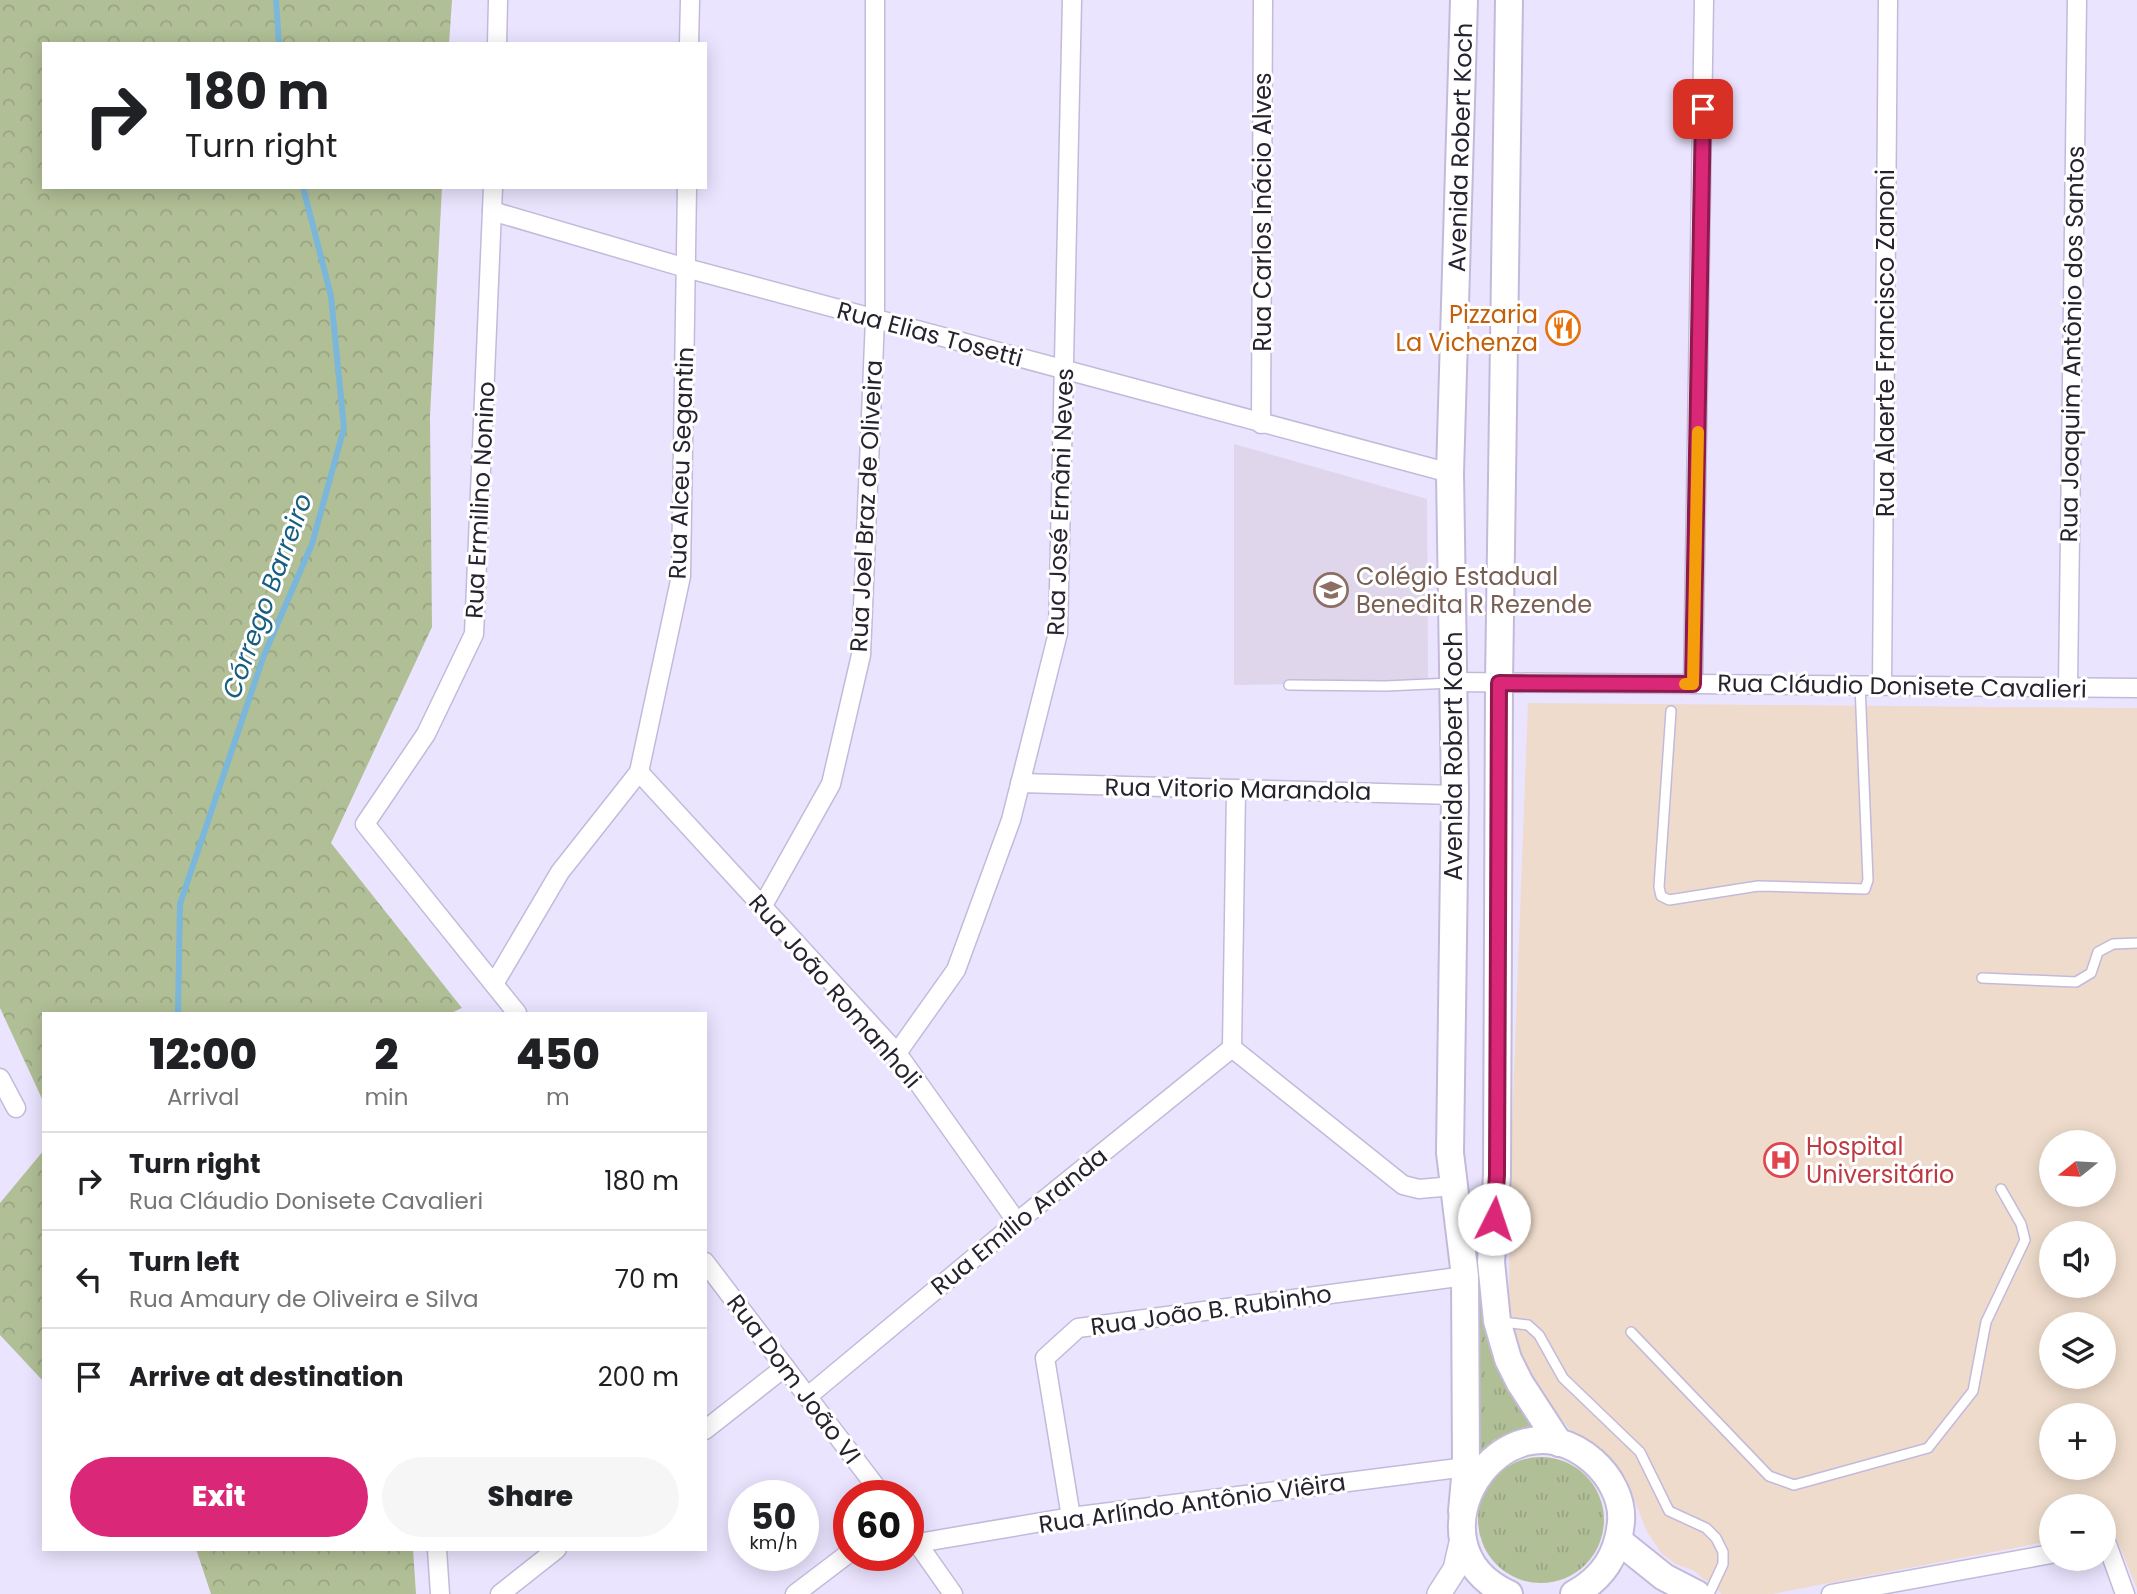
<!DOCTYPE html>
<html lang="en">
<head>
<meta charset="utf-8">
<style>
	:root { --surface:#fff; --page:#f6f6f6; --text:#202124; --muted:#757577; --line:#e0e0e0; --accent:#db2777 }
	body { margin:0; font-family:Poppins,sans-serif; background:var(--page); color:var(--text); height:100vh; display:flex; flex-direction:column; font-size:26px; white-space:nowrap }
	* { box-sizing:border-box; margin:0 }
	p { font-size:23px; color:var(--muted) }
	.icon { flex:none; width:38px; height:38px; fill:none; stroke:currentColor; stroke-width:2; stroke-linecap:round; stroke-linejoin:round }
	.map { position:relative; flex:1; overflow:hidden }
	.drawer { position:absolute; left:42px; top:1012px; width:665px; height:539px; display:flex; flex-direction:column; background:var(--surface); border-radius:0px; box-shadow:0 4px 18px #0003 }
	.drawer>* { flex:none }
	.top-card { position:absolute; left:42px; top:42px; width:665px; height:147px; border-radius:0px; box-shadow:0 4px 18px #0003; background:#fff; color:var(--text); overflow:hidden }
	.needle { width:46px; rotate:252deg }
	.tools { position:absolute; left:2039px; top:1130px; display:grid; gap:14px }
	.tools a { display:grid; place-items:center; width:77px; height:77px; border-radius:50%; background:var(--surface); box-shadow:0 4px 18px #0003; font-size:35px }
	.speed { position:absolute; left:728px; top:1480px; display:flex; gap:14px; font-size:35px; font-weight:700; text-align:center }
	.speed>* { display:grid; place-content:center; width:91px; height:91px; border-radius:50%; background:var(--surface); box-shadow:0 4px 18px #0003; line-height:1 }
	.speed small { font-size:18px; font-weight:400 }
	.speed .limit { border:10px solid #d22; background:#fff; color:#111 }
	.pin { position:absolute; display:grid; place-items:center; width:60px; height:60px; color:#fff; margin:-30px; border-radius:14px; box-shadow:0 4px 10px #0006 }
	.me { position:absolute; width:77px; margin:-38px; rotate:4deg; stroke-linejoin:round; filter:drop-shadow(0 0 5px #0008) }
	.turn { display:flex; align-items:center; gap:24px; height:147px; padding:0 28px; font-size:32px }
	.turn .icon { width:91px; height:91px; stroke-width:2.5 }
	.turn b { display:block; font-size:49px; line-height:60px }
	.eta { display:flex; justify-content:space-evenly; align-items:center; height:119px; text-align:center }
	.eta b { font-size:42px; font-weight:800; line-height:49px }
	.cta { display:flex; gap:14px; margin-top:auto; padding:14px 28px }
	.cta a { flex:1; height:80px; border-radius:42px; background:var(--accent); color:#fff; font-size:28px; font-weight:800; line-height:80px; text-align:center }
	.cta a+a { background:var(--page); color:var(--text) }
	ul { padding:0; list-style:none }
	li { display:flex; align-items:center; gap:21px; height:98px; padding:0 28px; border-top:2px solid var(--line) }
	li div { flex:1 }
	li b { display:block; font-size:26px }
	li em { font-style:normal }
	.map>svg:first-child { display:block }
	.education { fill:#e0d6eb }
	.medical { fill:#eedbcb; fill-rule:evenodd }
	.grass { fill:url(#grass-tufts) }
	.forest { fill:url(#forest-crowns) }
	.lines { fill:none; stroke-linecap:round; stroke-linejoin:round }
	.stream { stroke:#7bb7da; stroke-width:6 }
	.lane-casing { stroke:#c3bada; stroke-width:12 }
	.street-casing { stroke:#c3bada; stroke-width:21 }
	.secondary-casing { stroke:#c3bada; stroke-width:26 }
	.primary-casing { stroke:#c3bada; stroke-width:30 }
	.lane { stroke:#fff; stroke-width:9 }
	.street { stroke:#fff; stroke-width:18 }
	.secondary { stroke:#fff; stroke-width:23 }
	.primary { stroke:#fff; stroke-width:26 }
	.route-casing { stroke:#8e194d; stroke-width:18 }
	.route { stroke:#db2777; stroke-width:12 }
	.slow { stroke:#f59e0b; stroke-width:12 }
	.labels { text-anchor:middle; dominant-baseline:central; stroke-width:6; stroke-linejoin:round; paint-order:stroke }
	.street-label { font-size:24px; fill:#26222e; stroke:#fff }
	.food-label { font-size:24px; fill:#c56008; stroke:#fff; text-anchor:end }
	.education-label { font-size:24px; fill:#785e54; stroke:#fff; text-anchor:start }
	.health-label { font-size:24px; fill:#be3a42; stroke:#fff; text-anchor:start }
	.water-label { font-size:26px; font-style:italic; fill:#165e81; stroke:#fff }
</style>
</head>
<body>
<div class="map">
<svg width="2137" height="1594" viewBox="0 0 2137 1594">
	<defs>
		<pattern id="grass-tufts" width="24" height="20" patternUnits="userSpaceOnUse" patternTransform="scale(1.75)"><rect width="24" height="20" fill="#b1bf96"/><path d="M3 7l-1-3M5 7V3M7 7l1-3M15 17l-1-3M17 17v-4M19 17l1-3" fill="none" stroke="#98a482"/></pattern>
		<pattern id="forest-crowns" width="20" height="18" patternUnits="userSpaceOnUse" patternTransform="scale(1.75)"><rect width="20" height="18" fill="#b1bf96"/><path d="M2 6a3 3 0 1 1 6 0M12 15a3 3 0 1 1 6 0" fill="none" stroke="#98a482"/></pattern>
	</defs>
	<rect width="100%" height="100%" fill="#ebe4ff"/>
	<polygon class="education" points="1234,444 1427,499 1428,682 1234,685"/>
	<path class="medical" d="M1528 703 2137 708V1589L2113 1530 2104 1531V1507H2051V1541L1772 1594H1722L1693 1570 1677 1565 1661 1553 1646 1530 1626 1478 1607 1458 1573 1433 1549 1405 1517 1350 1509 1312 1510 1177ZM2051 1143H2104V1195H2051ZM2051 1234H2104V1286H2051ZM2051 1325H2104V1377H2051ZM2051 1416H2104V1468H2051Z"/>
	<g class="grass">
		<polygon points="1485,1196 1496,1358 1516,1401 1536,1426 1494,1440 1477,1456 1479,1254 1471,1197"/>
		<circle cx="1541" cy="1520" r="63"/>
	</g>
	<g class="forest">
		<polygon points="0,0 452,0 449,44 44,44 44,187 442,187 430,416 432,627 331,843 462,1008 451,1013 44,1013 44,1103 0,1008"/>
		<polygon points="44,1150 44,1382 0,1335 0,1203"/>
		<polygon points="196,1549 413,1549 416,1594 211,1594"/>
	</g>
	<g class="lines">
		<g class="stream">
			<polyline points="276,0 279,44"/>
			<polyline points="178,1013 180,904 264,655 312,544 344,428 331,296 303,187"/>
		</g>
		<g class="lane-casing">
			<g id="lane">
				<polyline points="1289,685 1386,686 1451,683"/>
				<polyline points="1671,711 1659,887 1661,896 1669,900 1758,886 1865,889 1868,880 1860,685"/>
				<polyline points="1982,978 2076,982 2091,973 2098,952 2113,944 2137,943"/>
				<polyline points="1502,1322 1528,1325 1539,1335 1563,1378 1640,1452 1669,1511 1706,1528 1716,1538 1723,1552 1723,1564 1709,1594"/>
				<polyline points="1631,1332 1769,1476 1794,1485 1928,1448 1973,1391 1986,1322 2025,1240 2021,1224 2001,1189"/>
			</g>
		</g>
		<g class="street-casing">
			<g id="street">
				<polyline points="497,44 498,0"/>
				<polyline points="689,44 690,0"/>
				<polyline points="493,187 474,634 426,734 365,824 517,1013"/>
				<polyline points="492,211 686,268 1450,473"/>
				<polyline points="1261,424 1263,0"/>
				<polyline points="1453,682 2137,688"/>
				<polyline points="1693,684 1704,0"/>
				<polyline points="1882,685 1888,0"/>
				<polyline points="2068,687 2077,0"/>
				<polyline points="639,772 897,1053 1017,1222"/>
				<polyline points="1020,783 1455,795"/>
				<polyline points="762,907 831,784 861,655 875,319 875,0"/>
				<polyline points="494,984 560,872 639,772 681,576 687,187"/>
				<polyline points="1232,1048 1403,1185 1419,1189 1453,1186"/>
				<polyline points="1232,1048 1236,790"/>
				<polyline points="897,1053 956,970 1011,820 1058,633 1072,0"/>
				<polyline points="0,1078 16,1108"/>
				<polyline points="705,1262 883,1496"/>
				<polyline points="807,1397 1017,1222 1232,1048"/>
				<polyline points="705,1430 785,1367"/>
				<polyline points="1071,1517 1045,1358 1078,1328 1465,1276"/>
				<polyline points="908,1530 953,1594"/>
				<polyline points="918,1543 1071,1517 1466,1467"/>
				<polyline points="2104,1545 2107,1544 2125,1594"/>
				<polyline points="437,1549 440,1594"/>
				<polyline points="500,1594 557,1549"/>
				<polyline points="795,1594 849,1553"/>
				<polyline points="1831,1594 2051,1554"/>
			</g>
		</g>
		<g class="secondary-casing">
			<polyline id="secondary" points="1439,1594 1455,1569 1463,1534"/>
		</g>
		<g class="primary-casing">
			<g id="primary">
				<polyline points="1509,0 1499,683 1497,1175 1491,1262 1497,1321 1508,1359 1520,1383 1559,1443"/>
				<path id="s1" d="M1462 1511 1466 1467 1465 1276 1450 1153 1455 795 1450 473 1464 0"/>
				<polyline points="1619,1541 1664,1577 1697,1594"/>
				<path d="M1509 1594C1400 1545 1502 1383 1593 1461 1610 1476 1623 1499 1621 1522 1618 1555 1603 1578 1574 1594"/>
			</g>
		</g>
		<use href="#lane" class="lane"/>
		<use href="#street" class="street"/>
		<use href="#secondary" class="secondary"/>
		<use href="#primary" class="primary"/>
	</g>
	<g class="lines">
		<g class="route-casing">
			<polyline id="route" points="1494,1219 1497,1175 1499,683 1693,684 1703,109"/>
		</g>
		<use href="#route" class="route"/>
		<polyline class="slow" points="1685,684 1693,684 1698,432"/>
	</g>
	<defs>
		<g id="restaurant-ring" transform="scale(1.75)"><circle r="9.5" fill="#fff" stroke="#e8710a" stroke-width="1.5"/><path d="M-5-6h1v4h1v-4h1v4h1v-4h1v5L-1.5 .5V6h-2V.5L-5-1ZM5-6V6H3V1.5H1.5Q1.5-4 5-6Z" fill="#e8710a"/></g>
		<g id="school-ring" transform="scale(1.75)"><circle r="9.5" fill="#fff" stroke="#8d6e63" stroke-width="1.5"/><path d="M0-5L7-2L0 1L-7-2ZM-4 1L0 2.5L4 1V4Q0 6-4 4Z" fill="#8d6e63"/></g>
		<g id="hospital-ring" transform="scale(1.75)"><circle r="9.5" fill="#fff" stroke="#e0444e" stroke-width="1.5"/><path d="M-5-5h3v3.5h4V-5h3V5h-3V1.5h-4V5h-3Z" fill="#e0444e"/></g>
	</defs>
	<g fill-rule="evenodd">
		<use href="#restaurant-ring" x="1563" y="328"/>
		<use href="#school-ring" x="1331" y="590"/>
		<use href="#hospital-ring" x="1781" y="1160"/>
	</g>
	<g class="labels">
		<g class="street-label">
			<text stroke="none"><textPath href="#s1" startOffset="1365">Avenida Robert Koch</textPath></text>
			<text transform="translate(1262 212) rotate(-90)">Rua Carlos Inácio Alves</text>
			<text transform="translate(930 334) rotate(15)">Rua Elias Tosetti</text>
			<text transform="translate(1885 343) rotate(-90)">Rua Alaerte Francisco Zanoni</text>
			<text transform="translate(2072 344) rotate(-89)">Rua Joaquim Antônio dos Santos</text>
			<text transform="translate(681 463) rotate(-88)">Rua Alceu Segantin</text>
			<text transform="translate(480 500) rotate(-87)">Rua Ermilino Nonino</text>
			<text transform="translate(1060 502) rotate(-88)">Rua José Ernâni Neves</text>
			<text transform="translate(866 506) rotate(-87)">Rua Joel Braz de Oliveira</text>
			<text transform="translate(1902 686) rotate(1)">Rua Cláudio Donisete Cavalieri</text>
			<text transform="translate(1453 756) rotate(-90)">Avenida Robert Koch</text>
			<text transform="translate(1238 789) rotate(1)">Rua Vitorio Marandola</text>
			<text transform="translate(835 991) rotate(49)">Rua João Romanholi</text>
			<text transform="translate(1019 1221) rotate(-39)">Rua Emílio Aranda</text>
			<text transform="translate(1211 1310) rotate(-8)">Rua João B. Rubinho</text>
			<text transform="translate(794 1379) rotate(53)">Rua Dom João VI</text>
			<text transform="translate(1192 1503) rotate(-8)">Rua Arlíndo Antônio Viêira</text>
		</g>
		<g class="food-label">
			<text x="1538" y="314">Pizzaria<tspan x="1538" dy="28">La Vichenza</tspan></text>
		</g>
		<g class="education-label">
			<text x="1356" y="576">Colégio Estadual<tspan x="1356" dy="28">Benedita R Rezende</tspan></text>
		</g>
		<g class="health-label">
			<text x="1806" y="1146">Hospital<tspan x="1806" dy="28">Universitário</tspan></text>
		</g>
		<g class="water-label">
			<text transform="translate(267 596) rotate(-70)">Córrego Barreiro</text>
		</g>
	</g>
</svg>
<div class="tools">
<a><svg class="needle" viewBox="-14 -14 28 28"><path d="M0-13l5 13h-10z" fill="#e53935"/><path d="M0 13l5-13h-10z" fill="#757577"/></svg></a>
<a><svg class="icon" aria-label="sound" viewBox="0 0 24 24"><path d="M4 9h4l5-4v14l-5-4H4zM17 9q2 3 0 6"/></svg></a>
<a><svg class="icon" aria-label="layers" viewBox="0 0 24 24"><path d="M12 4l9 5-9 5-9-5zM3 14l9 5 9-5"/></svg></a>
<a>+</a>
<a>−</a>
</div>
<div class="speed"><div>50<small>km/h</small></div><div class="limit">60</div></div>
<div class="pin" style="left:1703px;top:109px;background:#d93025"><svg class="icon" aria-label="arrive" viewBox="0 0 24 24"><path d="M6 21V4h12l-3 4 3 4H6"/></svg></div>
<svg class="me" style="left:1494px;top:1219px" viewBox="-20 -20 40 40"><circle r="19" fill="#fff"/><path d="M0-13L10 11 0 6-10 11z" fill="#db2777"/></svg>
<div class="top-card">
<div class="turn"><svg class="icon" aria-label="right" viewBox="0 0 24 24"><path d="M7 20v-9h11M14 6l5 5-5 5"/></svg><div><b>180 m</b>Turn right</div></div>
</div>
<section class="drawer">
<div class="eta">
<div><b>12:00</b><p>Arrival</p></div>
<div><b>2</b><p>min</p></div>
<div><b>450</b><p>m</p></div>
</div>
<ul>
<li><svg class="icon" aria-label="right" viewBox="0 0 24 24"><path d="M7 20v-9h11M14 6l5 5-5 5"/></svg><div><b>Turn right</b><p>Rua Cláudio Donisete Cavalieri</p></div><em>180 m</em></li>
<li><svg class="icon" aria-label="left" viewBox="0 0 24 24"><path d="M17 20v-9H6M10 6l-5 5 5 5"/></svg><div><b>Turn left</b><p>Rua Amaury de Oliveira e Silva</p></div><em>70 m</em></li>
<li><svg class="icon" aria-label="arrive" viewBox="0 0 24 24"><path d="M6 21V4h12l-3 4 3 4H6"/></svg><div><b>Arrive at destination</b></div><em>200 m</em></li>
</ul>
<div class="cta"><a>Exit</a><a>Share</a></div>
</section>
</div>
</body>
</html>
